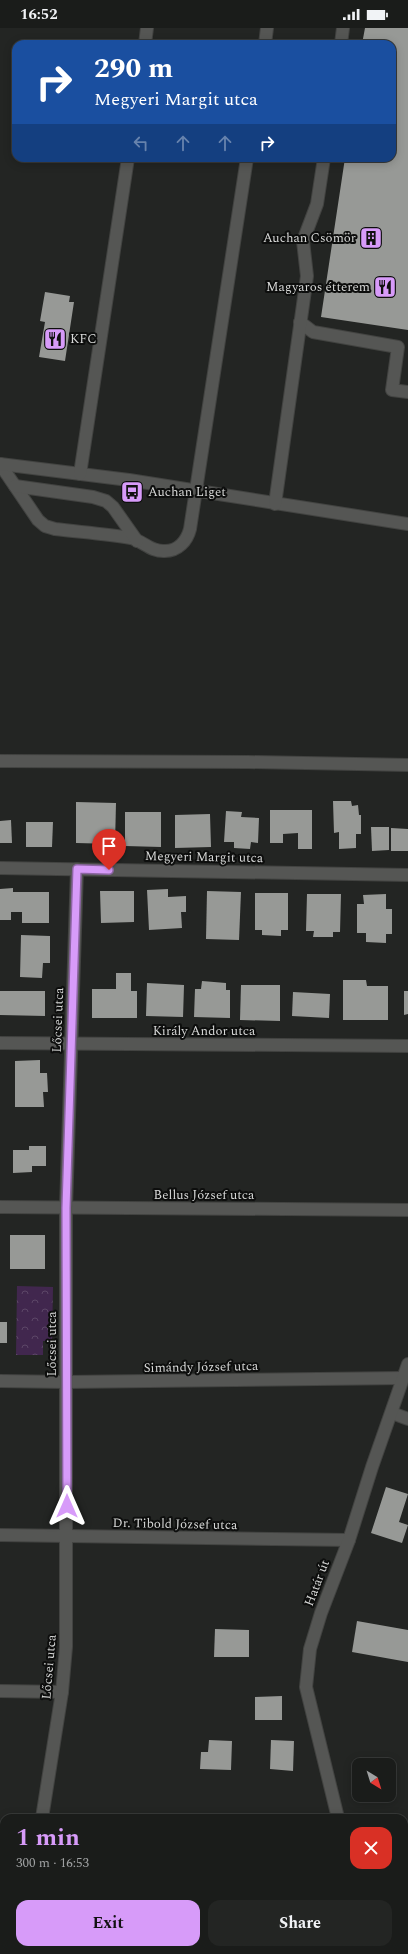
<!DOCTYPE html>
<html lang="en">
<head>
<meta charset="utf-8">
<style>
	:root { --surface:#1a1c1a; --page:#232523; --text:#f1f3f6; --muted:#9fa1a2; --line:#383a39; --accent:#d79bf9 }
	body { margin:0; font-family:Spectral,serif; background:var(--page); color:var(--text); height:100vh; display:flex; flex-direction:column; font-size:15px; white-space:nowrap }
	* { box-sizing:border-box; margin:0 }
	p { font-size:13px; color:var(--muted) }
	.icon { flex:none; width:22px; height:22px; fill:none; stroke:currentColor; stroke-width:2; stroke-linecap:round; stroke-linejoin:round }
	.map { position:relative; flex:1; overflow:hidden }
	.sheet { position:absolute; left:0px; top:1786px; width:408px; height:140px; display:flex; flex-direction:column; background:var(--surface); border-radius:12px 12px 0 0; box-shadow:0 2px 10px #0003,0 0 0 1px var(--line) }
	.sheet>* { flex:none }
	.banner { position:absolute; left:12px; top:12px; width:384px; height:122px; border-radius:12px; box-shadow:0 2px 10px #0003,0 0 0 1px var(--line); background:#1a4fa0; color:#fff; overflow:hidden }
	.needle { width:26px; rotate:142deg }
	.controls { position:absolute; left:352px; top:1730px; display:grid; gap:8px }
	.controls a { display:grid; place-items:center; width:44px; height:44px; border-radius:8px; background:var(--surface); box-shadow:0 2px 10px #0003,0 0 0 1px var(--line); font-size:20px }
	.pin { position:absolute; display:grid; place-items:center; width:34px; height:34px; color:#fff; margin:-41px -17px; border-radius:50% 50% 50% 0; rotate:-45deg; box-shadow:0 0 4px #0007 }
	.pin .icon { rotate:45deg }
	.me { position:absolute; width:44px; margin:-22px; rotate:0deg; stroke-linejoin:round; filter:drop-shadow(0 0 3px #0008) }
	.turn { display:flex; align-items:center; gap:14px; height:84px; padding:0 16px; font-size:18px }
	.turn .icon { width:52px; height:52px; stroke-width:2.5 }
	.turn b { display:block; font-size:28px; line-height:34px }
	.lanes { display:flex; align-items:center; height:38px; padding:0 16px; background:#0003; justify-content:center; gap:20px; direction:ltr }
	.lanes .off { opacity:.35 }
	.round { display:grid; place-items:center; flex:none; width:42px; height:42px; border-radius:12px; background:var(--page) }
	.summary { display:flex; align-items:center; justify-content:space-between; height:68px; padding:0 16px }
	h1 { font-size:24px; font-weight:700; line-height:30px; color:var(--accent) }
	.cta { display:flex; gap:8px; margin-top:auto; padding:8px 16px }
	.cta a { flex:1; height:46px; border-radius:12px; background:var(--accent); color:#111; font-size:16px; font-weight:700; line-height:46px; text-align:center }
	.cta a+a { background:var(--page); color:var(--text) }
	.status { display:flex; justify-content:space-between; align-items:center; height:28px; padding:0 20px; background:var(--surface); direction:ltr }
	.status svg { height:11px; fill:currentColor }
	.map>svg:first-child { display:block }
	.park { fill:url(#park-crowns) }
	.building { fill:#979996 }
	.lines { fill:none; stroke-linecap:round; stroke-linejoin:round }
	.minor-casing { stroke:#424341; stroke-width:14 }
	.minor { stroke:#555654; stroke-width:12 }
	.route-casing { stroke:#8c65a2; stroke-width:10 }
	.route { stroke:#d79bf9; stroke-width:7 }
	.labels { text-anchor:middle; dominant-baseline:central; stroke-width:4; stroke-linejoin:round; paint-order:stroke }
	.poi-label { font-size:13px; fill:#d7d8d7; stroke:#0d0e0d; text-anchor:end }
	.street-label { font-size:13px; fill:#d7d8d7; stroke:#0d0e0d }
</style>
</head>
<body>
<div class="status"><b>16:52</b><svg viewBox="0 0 49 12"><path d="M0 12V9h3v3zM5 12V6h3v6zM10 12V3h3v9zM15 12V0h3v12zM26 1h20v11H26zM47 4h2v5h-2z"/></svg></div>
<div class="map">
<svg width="408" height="1926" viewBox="0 0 408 1926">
	<defs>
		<pattern id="park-crowns" width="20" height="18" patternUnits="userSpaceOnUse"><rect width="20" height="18" fill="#41274e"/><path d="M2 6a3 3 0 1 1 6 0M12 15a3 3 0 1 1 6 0" fill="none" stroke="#5c4667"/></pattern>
	</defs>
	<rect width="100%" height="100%" fill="#232523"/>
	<polygon class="park" points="17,1258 53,1259 52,1313 43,1313 43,1327 16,1327"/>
	<g class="building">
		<polygon points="365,0 408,0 408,302 321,289 345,130 392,130 392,16 362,16"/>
		<polygon points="45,264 70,268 69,274 74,274 65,333 39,329 45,294 40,293"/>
		<polygon points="333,773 351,773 352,778 358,777 359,787 361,787 361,806 356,806 356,820 339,821 339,804 334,805"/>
		<polygon points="76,774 116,775 115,816 76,815"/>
		<polygon points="270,782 312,782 312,821 298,821 298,805 283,806 283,815 270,815"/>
		<polygon points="226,783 242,784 241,789 259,790 258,815 251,814 250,821 234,820 234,814 224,814"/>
		<polygon points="125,784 161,784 161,819 125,818"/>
		<polygon points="210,786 211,819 175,820 175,787"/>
		<polygon points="11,792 12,815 0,815 0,793"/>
		<polygon points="26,794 53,794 52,819 26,819"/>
		<polygon points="371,799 389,799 389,822 372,823"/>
		<polygon points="391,800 408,801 408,823 391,823"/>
		<polygon points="13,860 13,864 49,864 49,895 22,895 22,884 11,884 11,892 0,892 0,861"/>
		<polygon points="168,861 168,869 186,868 186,884 181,884 182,900 149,902 147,862"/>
		<polygon points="100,863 134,863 134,894 101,895"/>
		<polygon points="207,863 241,864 239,912 206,911"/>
		<polygon points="255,865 288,865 288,902 281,902 281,908 262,907 262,902 255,902"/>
		<polygon points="307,866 341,866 340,904 333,904 333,909 313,909 314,903 306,903"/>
		<polygon points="386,866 386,881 392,881 392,906 386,906 386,915 366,914 366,905 357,905 357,876 364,876 363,867"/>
		<polygon points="21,907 50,908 50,935 43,935 42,950 20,949"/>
		<polygon points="116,945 131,945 131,963 137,963 137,990 92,990 92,961 116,961"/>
		<polygon points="343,952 366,952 367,958 388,958 388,992 343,992"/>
		<polygon points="202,953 226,955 226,962 230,962 230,990 194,989 195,961 201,961"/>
		<polygon points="147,955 184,957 183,989 146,988"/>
		<polygon points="241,957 280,957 280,993 240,992"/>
		<polygon points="0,963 45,963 45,988 0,987"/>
		<polygon points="404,963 408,963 408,986 404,987"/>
		<polygon points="293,964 330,966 329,990 292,988"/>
		<polygon points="40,1032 40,1045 47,1045 48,1064 43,1064 44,1079 15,1079 15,1033"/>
		<polygon points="29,1118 46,1118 46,1138 32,1138 32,1144 13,1145 13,1122 29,1122"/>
		<rect x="10" y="1207" width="35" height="34"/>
		<rect x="0" y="1294" width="7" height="21"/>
		<polygon points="386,1459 408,1466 399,1494 408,1497 402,1515 371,1505"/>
		<polygon points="357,1593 408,1602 408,1634 352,1624"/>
		<polygon points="215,1601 249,1602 249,1629 214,1629"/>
		<polygon points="282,1668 282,1692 255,1692 255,1669"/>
		<polygon points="209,1712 232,1713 231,1742 200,1741 201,1724 208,1724"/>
		<polygon points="271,1712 294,1713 293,1743 270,1741"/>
	</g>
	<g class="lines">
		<g class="minor-casing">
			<g id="minor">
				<polyline points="145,16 147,0"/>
				<polyline points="265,16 267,0"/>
				<polyline points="341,16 343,0"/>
				<polyline points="300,294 313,304 398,319 392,362 408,364"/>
				<path d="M0 436 38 492 45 498 55 501C80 504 106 506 131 510 143 513 151 524 165 523 178 523 187 513 190 501L247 130"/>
				<polyline points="0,436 129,452 408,496"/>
				<polyline points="80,446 128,130"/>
				<polyline points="15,458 93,469 106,473 113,479 137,513"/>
				<polyline points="275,476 307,248 303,213 317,176 324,130"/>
				<polyline points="0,733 248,734 408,737"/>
				<polyline points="0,840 408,847"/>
				<polyline points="0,1015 408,1018"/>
				<polyline points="0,1179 408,1182"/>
				<polyline points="0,1353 66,1354 403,1350"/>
				<polyline points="392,1385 408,1391"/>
				<polyline points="0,1507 349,1512"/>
				<polyline points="0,1663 62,1664"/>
				<polyline points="42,1790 62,1664 66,1619 66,1180 77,841"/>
				<polyline points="338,1790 306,1659 310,1621 321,1585 349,1512 372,1439 408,1336"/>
				<polyline points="0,1812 4,1812"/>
				<polyline points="373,1922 375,1926"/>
				<polyline points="20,1926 20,1922"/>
			</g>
		</g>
		<use href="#minor" class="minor"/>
	</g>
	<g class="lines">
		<g class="route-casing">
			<polyline id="route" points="67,1478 66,1180 77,841 109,842"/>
		</g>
		<use href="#route" class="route"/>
	</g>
	<defs>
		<g id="building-square" transform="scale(1.15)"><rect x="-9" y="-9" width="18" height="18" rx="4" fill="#d79bf9" stroke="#0d0e0d"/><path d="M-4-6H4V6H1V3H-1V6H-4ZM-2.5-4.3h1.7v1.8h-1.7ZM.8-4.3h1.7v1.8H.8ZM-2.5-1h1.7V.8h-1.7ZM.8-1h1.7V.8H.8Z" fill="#111"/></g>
		<g id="restaurant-square" transform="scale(1.15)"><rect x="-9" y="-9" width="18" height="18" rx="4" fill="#d79bf9" stroke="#0d0e0d"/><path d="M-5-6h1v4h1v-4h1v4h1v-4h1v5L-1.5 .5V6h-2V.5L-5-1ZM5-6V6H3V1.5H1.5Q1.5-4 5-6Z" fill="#111"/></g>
		<g id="bus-square" transform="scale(1.15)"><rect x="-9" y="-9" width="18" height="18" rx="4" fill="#d79bf9" stroke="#0d0e0d"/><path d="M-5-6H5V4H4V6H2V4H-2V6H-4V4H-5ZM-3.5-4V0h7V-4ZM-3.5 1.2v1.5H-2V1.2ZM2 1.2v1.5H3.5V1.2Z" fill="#111"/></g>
	</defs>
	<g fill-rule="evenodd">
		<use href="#building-square" x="371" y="210"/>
		<use href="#restaurant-square" x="385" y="259"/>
		<use href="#restaurant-square" x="55" y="311"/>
		<use href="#bus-square" x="132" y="464"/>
	</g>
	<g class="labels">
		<g class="poi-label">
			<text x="356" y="210">Auchan Csömör</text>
			<text x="370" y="259">Magyaros étterem</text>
			<text x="70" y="311" text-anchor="start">KFC</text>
			<text x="148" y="464" text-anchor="start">Auchan Liget</text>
		</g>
		<g class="street-label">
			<text transform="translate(204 829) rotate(1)">Megyeri Margit utca</text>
			<text transform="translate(58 992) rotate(-88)">Lőcsei utca</text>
			<text x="204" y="1003">Király Andor utca</text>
			<text x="204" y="1167">Bellus József utca</text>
			<text transform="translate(52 1316) rotate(-90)">Lőcsei utca</text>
			<text transform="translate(201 1339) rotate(-1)">Simándy József utca</text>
			<text transform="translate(175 1496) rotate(1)">Dr. Tibold József utca</text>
			<text transform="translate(317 1555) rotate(-69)">Határ út</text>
			<text transform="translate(49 1639) rotate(-85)">Lőcsei utca</text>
		</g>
	</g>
</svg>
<div class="controls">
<a><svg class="needle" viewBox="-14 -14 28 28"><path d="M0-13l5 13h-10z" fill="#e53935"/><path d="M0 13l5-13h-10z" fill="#9fa1a2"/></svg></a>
</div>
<div class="pin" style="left:109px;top:842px;background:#d93025"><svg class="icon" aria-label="arrive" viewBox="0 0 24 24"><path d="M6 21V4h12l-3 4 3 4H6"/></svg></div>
<svg class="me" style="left:67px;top:1478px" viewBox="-20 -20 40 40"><path d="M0-17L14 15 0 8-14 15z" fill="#d79bf9" stroke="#fff" stroke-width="4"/></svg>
<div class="banner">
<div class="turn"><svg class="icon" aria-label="right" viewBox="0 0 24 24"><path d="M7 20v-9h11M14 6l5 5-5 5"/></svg><div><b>290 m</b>Megyeri Margit utca</div></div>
<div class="lanes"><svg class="icon off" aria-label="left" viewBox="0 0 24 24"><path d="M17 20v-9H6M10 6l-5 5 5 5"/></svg><svg class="icon off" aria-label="ahead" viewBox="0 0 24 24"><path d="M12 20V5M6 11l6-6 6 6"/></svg><svg class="icon off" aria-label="ahead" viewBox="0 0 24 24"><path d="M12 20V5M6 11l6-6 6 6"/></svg><svg class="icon" aria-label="right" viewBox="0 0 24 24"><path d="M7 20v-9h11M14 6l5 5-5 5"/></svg></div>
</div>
<section class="sheet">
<div class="summary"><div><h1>1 min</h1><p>300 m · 16:53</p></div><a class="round" style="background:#d93025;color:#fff"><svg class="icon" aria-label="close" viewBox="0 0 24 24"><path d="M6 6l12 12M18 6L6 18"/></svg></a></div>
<div class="cta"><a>Exit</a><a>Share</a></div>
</section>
</div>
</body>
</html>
